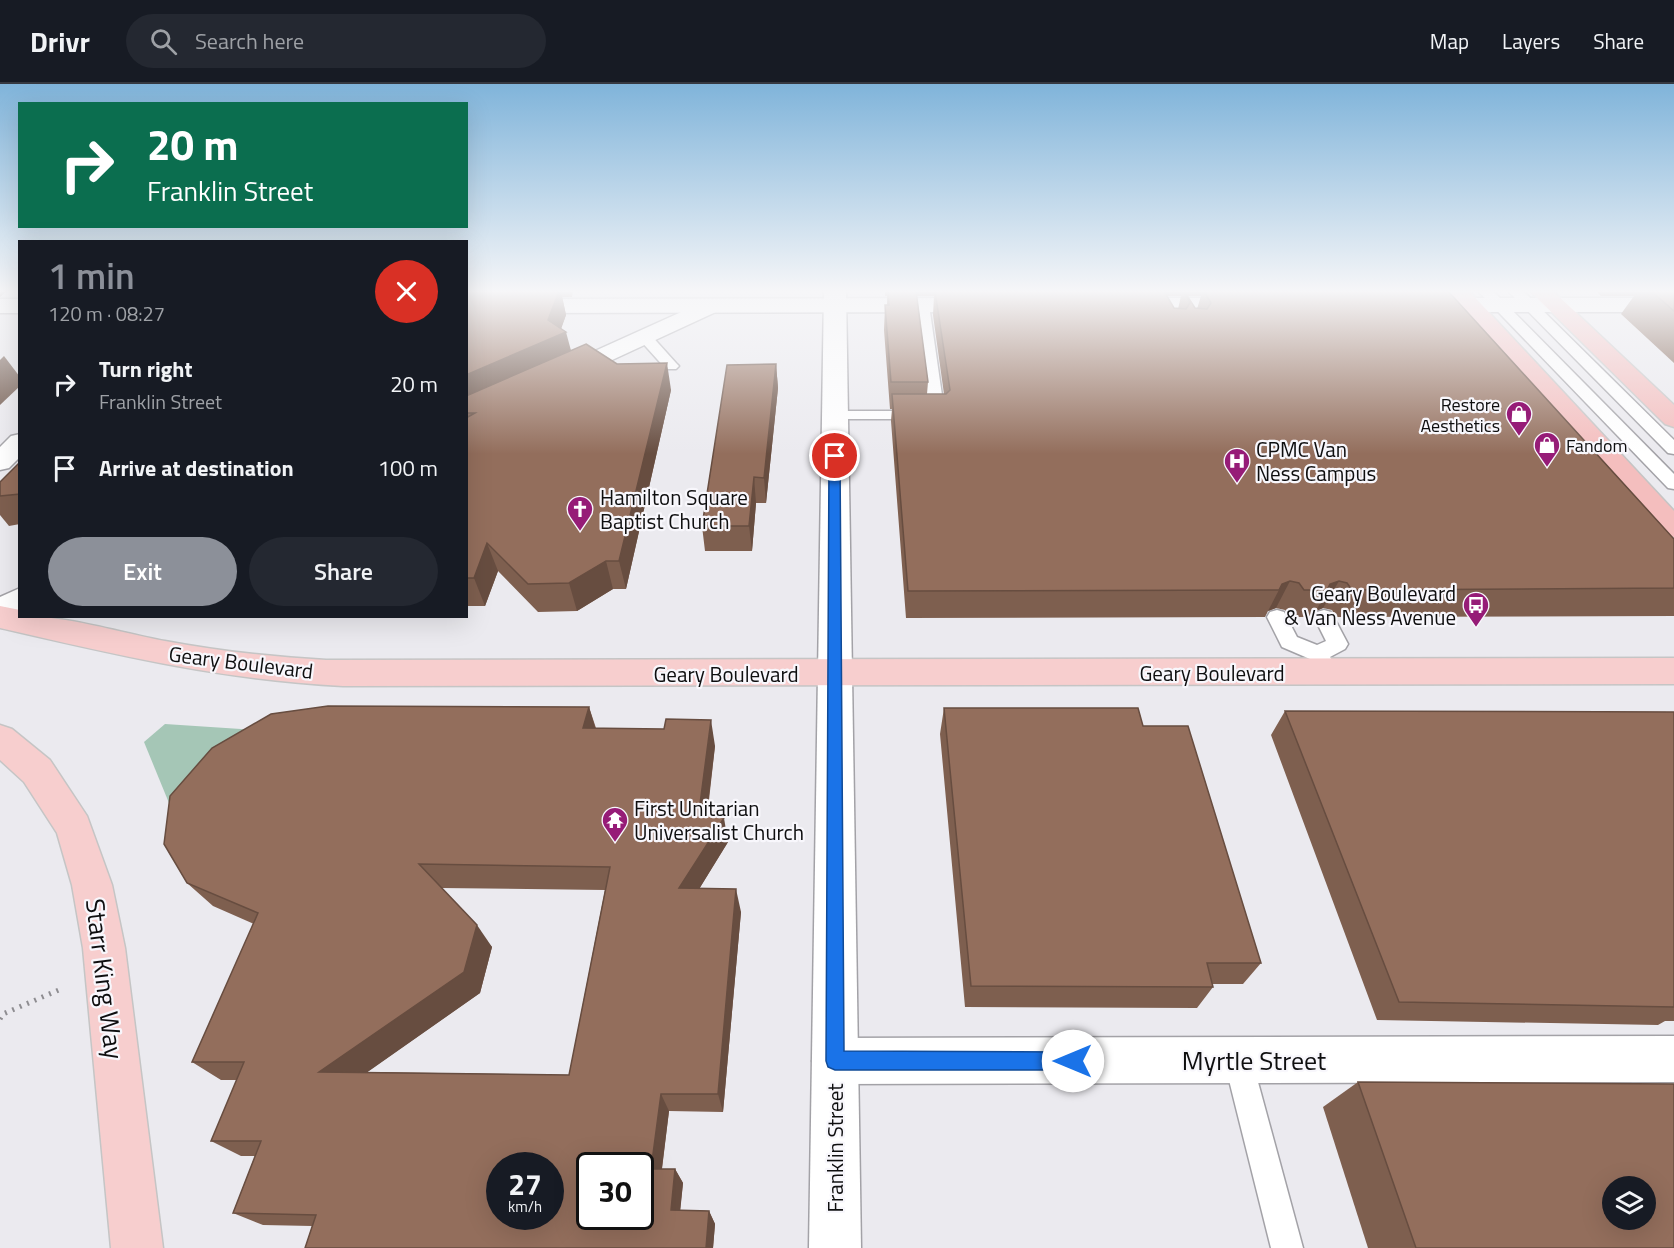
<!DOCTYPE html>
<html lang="en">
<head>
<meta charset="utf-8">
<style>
	:root { --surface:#171b24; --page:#242831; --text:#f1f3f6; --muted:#9ea1a6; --line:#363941; --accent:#8c9099 }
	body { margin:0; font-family:"Titillium Web",sans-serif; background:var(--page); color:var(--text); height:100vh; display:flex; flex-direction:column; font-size:22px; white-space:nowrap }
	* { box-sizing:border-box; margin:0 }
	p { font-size:20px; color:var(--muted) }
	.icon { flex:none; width:33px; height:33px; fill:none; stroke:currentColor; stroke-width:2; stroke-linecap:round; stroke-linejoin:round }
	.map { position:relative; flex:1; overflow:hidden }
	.side { position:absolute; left:18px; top:156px; width:450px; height:378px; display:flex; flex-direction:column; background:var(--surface); border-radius:0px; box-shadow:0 6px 24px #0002 }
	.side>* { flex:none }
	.top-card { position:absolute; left:18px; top:18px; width:450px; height:126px; border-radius:0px; box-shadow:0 6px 24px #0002; background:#0b6e4f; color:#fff; overflow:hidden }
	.fabs { position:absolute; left:1602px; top:1092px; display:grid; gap:12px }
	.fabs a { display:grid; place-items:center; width:54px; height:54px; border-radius:50%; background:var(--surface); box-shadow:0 6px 24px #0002; font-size:30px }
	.speed { position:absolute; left:486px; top:1068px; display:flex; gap:12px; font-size:30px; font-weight:700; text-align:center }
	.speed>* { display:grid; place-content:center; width:78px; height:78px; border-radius:50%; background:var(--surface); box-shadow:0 6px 24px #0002; line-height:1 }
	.speed small { font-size:15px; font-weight:400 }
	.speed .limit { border:3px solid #111; border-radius:9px; background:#fff; color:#111 }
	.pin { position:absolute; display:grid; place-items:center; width:51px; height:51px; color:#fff; margin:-26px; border:3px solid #fff; border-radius:50%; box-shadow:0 2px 6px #0007 }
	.me { position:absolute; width:66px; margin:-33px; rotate:270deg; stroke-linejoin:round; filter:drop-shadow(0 0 4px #0008) }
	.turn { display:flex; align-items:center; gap:21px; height:126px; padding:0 30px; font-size:27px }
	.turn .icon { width:78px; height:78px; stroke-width:2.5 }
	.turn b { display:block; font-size:42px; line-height:51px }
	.round { display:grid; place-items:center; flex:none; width:63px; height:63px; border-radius:32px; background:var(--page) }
	.head { display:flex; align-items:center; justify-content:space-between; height:102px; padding:0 30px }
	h1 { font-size:36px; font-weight:600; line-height:45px; color:var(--accent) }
	.button { display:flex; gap:12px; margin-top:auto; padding:12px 30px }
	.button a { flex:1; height:69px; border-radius:36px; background:var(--accent); color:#fff; font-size:24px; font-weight:600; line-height:69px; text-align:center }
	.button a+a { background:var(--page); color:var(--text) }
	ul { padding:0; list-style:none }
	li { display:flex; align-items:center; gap:18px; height:84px; padding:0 30px }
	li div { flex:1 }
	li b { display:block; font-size:22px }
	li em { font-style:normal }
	header { display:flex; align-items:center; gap:36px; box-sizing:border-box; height:84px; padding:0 30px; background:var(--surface); border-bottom:2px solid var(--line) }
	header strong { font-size:28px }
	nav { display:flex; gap:33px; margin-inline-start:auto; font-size:21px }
	.search { width:420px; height:54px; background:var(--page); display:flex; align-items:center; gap:15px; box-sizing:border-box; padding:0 21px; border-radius:33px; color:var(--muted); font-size:22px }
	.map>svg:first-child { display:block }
	.green { fill:#a5c6b6 }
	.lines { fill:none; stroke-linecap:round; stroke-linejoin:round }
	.service-casing { stroke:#a3a2a7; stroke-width:3 }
	.minor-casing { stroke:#a3a2a7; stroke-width:3 }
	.tertiary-casing { stroke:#a3a2a7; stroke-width:3 }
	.secondary-casing { stroke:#a3a2a7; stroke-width:3 }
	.primary-casing { stroke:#c5c5c5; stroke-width:3 }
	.trunk-casing { stroke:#c5c5c5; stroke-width:3 }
	.path { stroke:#8e8d91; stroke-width:5; stroke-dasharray:2 6; stroke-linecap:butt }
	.service { fill:#fff; fill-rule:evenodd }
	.minor { fill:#fff; fill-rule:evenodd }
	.tertiary { fill:#fff; fill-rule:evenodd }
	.secondary { fill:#fff; fill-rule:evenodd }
	.primary { fill:#f7cece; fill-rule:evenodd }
	.trunk { fill:#f4bebe; fill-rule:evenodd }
	.wall { fill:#7e5f4f; fill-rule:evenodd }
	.shaded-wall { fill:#674d40 }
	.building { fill:#936e5c; stroke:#674d40; stroke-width:1.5; fill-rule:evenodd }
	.route { fill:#1a73e8; stroke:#114b97; stroke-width:1.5 }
	.labels { text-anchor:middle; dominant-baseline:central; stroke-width:4.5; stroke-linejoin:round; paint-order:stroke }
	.far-poi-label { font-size:18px; fill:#0e0e0f; stroke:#f8f7fc; text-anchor:end }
	.poi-label { font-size:21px; fill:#0e0e0f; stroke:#f8f7fc; text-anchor:start }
	.street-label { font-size:21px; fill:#0e0e0f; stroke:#f8f7fc }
	.near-street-label { font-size:26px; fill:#0e0e0f; stroke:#f8f7fc }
</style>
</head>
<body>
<header>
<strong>Drivr</strong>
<div class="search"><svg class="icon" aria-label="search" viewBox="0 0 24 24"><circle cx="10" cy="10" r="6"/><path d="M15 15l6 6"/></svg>Search here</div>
<nav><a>Map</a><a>Layers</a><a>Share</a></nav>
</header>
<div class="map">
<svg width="1674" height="1164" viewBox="0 0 1674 1164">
	<rect width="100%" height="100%" fill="#ebeaef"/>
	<polygon class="green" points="165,640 256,646 232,686 169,719 144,658"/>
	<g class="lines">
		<g class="service-casing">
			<g id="service">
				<polygon points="1478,207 1493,207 1674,390 1674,405 1668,404"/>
				<polygon points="1508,207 1523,207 1674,356 1674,370 1668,369"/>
				<polygon points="922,217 929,221 945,332 943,335 829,335 827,332 829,329 835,327 928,327 915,221"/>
				<polygon points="644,248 649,249 676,279 679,282 676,285 666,285 639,255 637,252 639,249"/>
				<polygon points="1277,526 1284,528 1297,553 1317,561 1326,557 1314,533 1317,528 1324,526 1331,528 1348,560 1345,565 1330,573 1338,588 1334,594 1327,596 1320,594 1310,575 1282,563 1267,533 1270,528"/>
				<polygon points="1238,962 1248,966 1252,976 1303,1164 1271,1164 1224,976 1228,966"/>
			</g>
		</g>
		<g class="minor-casing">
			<g id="minor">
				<polygon points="710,215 718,217 721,222 718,227 571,295 563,297 555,295 551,290 555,285"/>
				<polygon points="20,504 20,530 0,539 0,513"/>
				<polygon points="1674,952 1674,998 835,1000 819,993 812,977 819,961 835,954"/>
			</g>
		</g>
		<g class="tertiary-casing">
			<g id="tertiary">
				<polygon points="978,214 986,216 989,221 986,226 978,228 466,229 466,215"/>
				<polygon points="1128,214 1242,214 1250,216 1253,221 1250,226 1242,228 1120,226 1117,221 1120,216"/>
				<polygon points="1437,214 1674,214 1674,228 1437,228 1429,226 1426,221 1429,216"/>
				<rect x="0" y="215" width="20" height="14"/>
			</g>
		</g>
		<g class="secondary-casing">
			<g id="secondary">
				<polygon points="824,207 846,207 861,1164 809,1164"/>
				<polygon points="20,350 20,373 9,384 0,386 0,363 11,352"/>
			</g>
		</g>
		<g class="primary-casing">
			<g id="primary">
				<path d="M0 522 20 526V532C69 532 117 548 165 557 218 567 272 573 326 576L1674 574V600L343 602C222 596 117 571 0 544Z"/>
				<polygon points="0,641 12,645 50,676 87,732 112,801 125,864 163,1164 111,1164 83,864 72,801 57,749 24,698 0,676"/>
			</g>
		</g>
		<g class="trunk-casing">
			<g id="trunk">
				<polygon points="1446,207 1469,207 1674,427 1674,453 1664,451"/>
				<polygon points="1530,207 1553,207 1674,321 1674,343 1665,340"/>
			</g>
		</g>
		<polyline class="path" points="0,935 3,930 61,905"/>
		<use href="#service" class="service"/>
		<use href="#minor" class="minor"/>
		<use href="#tertiary" class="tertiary"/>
		<use href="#secondary" class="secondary"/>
		<use href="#primary" class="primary"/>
		<use href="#trunk" class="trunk"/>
	</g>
	<g class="wall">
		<polygon points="466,207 573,207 572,213 562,213 566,231 561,244 571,267 617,280 671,306 626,505 613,505 577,527 538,528 498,487 485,522 466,522"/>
		<path d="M885 207H1448L1674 455V532L1336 533 1332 526 1323 524 1316 527 1312 533H1289L1285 526 1276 524 1268 527 1265 533 906 534 891 337 892 325H890L884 246 885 221H887V212H885ZM917 212H934L933 231 944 310H927L928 298ZM1167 212H1181L1178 225 1174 224ZM1188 212H1201L1197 225 1195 224Z"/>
		<polygon points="1596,207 1674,207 1674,279 1621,230 1634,212 1601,212"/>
		<polygon points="776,280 778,304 766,419 756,419 752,467 705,467 702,442"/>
		<polygon points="20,378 20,440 9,442 0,431 0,398"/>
		<path d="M589 623 596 644 715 662 708 725 728 758 699 805 741 828 723 1028 669 1027 662 1085H675L683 1099 680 1126 709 1127 715 1140 713 1164H305L312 1142 263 1141 233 1129 255 1072H241L211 1057 237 996H221L192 978 254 840 213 822 187 799ZM441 804 605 806 569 991 367 988 480 909 492 863Z"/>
		<polygon points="944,624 1143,642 1261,879 1243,900 1212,900 1213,903 1197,924 965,923 940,650"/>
		<polygon points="1285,627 1674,628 1674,937 1665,937 1658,941 1377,936 1271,651"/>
		<polygon points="1358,998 1674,1164 1368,1164 1323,1023"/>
	</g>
	<g class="shaded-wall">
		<polygon points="0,207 7,207 0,213"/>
		<polygon points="559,207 561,207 566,231 559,251 566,248 573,274 466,322 466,291 548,236"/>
		<polygon points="4,272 20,293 20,302 0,321 0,276"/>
		<polygon points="667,279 671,306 626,505 619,477"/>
		<polygon points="776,280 778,304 766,419 764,394"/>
		<polygon points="754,393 756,419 752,467 749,442"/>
		<polygon points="487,459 498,487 485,522 474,494"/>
		<polygon points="606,477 613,505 577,527 569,499"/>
		<polygon points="1290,497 1276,524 1268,527 1282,500"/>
		<polygon points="1339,497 1323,524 1316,527 1330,500"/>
		<polygon points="589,623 597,650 583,644"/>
		<polygon points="711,636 715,662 705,745 700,720"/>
		<polygon points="724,734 728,758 685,828 679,804"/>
		<polygon points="736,805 741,828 723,1028 718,1010"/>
		<polygon points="477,841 492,863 480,909 342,1006 319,988"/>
		<polygon points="661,1010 669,1027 660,1099 651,1085"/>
		<polygon points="675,1085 683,1099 679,1139 671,1126"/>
		<polygon points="709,1127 715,1140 713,1164 706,1164"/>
	</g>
	<g class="building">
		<polygon points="466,207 559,207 548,236 566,248 466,291"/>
		<polygon points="888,207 916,207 928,298 891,298 885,221 889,221"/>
		<polygon points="935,207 1164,207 1174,224 1186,225 1190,219 1184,207 1195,224 1207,225 1211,219 1204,207 1448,207 1674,455 1674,504 1352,506 1347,499 1339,497 1330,500 1327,506 1304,506 1299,499 1290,497 1282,500 1279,506 908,507 892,310 946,310 950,306"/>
		<polygon points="1651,207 1674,207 1674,227"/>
		<polygon points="586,260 617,280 667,279 619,477 606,477 569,499 528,500 487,459 474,494 466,494 466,334 475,329 466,329 466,312"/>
		<polygon points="776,280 764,394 754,393 749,442 702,442 727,281"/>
		<polygon points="20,378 20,410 0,412 0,398"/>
		<path d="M328 622 589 623 583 644 664 645 666 635 711 636 700 720 724 734 679 804 736 805 718 1010H661L651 1085H675L671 1126 709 1127 706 1164H305L316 1131 233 1129 261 1057H211L244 978H192L258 829 187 799 164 760 170 712 212 664 271 630ZM419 780 610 783 569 991 319 988 464 888 477 841ZM500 1082H550V1132H500ZM590 1082H640V1132H590Z"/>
		<polygon points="944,624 1138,624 1143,642 1188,642 1261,879 1207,879 1213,903 971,902"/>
		<polygon points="1285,627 1674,628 1674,923 1399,918"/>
		<path d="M1358 998 1674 1000V1164H1416ZM1612 1102H1646V1136H1612Z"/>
	</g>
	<linearGradient id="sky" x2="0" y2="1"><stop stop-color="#80b4da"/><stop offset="0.56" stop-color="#f6f6f8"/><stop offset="1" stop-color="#f6f6f8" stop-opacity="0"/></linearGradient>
	<rect width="1674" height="370" fill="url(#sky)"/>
	<polygon class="route" points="835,369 840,372 844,967 1073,968 1080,970 1082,977 1080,984 1073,986 835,986 828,983 826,977 829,372"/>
	<defs>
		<g id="shop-pin" transform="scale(1.35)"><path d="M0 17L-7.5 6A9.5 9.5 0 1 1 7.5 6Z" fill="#961c77" stroke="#f8f7fc"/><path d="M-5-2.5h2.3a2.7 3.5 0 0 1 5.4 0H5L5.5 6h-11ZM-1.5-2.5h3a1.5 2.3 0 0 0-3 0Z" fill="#fff"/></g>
		<g id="hospital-pin" transform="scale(1.35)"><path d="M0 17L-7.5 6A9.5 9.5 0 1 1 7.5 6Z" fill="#961c77" stroke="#f8f7fc"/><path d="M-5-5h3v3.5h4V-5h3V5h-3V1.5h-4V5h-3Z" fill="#fff"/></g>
		<g id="church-pin" transform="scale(1.35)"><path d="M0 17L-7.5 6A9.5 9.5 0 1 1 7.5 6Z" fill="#961c77" stroke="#f8f7fc"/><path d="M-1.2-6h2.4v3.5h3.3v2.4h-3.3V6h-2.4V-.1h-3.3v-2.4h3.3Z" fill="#fff"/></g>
		<g id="bus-pin" transform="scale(1.35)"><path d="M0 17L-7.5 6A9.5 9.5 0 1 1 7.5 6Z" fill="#961c77" stroke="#f8f7fc"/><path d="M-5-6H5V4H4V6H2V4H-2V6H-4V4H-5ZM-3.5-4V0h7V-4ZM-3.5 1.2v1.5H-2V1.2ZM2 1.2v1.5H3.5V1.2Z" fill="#fff"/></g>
		<g id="temple-pin" transform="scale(1.35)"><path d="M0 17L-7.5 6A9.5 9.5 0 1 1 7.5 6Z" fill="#961c77" stroke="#f8f7fc"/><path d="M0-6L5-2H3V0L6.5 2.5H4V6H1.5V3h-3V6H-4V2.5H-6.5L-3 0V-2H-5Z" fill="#fff"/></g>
	</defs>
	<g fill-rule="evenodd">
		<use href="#shop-pin" x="1519" y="330"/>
		<use href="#shop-pin" x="1547" y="361"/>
		<use href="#hospital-pin" x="1237" y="377"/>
		<use href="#church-pin" x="580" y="425"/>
		<use href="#bus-pin" x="1476" y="521"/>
		<use href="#temple-pin" x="615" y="736"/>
	</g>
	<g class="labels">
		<g class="far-poi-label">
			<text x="1500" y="320">Restore<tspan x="1500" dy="21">Aesthetics</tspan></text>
			<text x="1566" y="361" text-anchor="start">Fandom</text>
		</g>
		<g class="poi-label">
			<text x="1256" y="365">CPMC Van<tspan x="1256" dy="24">Ness Campus</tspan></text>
			<text x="600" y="413">Hamilton Square<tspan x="600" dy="24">Baptist Church</tspan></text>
			<text x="1456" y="509" text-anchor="end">Geary Boulevard<tspan x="1456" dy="24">&amp; Van Ness Avenue</tspan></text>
			<text x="634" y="724">First Unitarian<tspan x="634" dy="24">Universalist Church</tspan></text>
		</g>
		<g class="street-label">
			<text transform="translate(241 578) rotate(7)">Geary Boulevard</text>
			<text x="1212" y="589">Geary Boulevard</text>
			<text x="726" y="590">Geary Boulevard</text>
			<text transform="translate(835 1064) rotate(-90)">Franklin Street</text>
		</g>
		<g class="near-street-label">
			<text transform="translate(105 895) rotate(83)">Starr King Way</text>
			<text x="1254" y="976">Myrtle Street</text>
		</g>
	</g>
</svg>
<div class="fabs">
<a><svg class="icon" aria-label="layers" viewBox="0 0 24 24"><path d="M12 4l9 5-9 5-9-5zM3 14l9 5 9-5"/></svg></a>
</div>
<div class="speed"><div>27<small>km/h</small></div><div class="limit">30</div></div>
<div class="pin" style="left:835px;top:372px;background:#d93025"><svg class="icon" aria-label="arrive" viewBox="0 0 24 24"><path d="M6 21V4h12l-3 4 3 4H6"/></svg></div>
<svg class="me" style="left:1073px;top:977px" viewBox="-20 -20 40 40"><circle r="19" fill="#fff"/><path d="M0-13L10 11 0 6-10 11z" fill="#1a73e8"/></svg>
<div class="top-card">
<div class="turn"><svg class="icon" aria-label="right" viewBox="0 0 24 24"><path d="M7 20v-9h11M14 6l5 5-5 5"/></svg><div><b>20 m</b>Franklin Street</div></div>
</div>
<section class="side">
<div class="head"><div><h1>1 min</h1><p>120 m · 08:27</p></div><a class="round" style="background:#d93025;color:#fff"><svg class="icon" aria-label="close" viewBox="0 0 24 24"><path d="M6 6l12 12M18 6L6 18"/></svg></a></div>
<ul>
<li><svg class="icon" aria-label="right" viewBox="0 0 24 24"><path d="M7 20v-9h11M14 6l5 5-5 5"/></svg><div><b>Turn right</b><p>Franklin Street</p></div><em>20 m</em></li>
<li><svg class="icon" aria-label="arrive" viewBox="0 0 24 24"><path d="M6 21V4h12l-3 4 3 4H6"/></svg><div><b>Arrive at destination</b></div><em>100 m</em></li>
</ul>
<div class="button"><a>Exit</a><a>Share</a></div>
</section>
</div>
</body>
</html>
